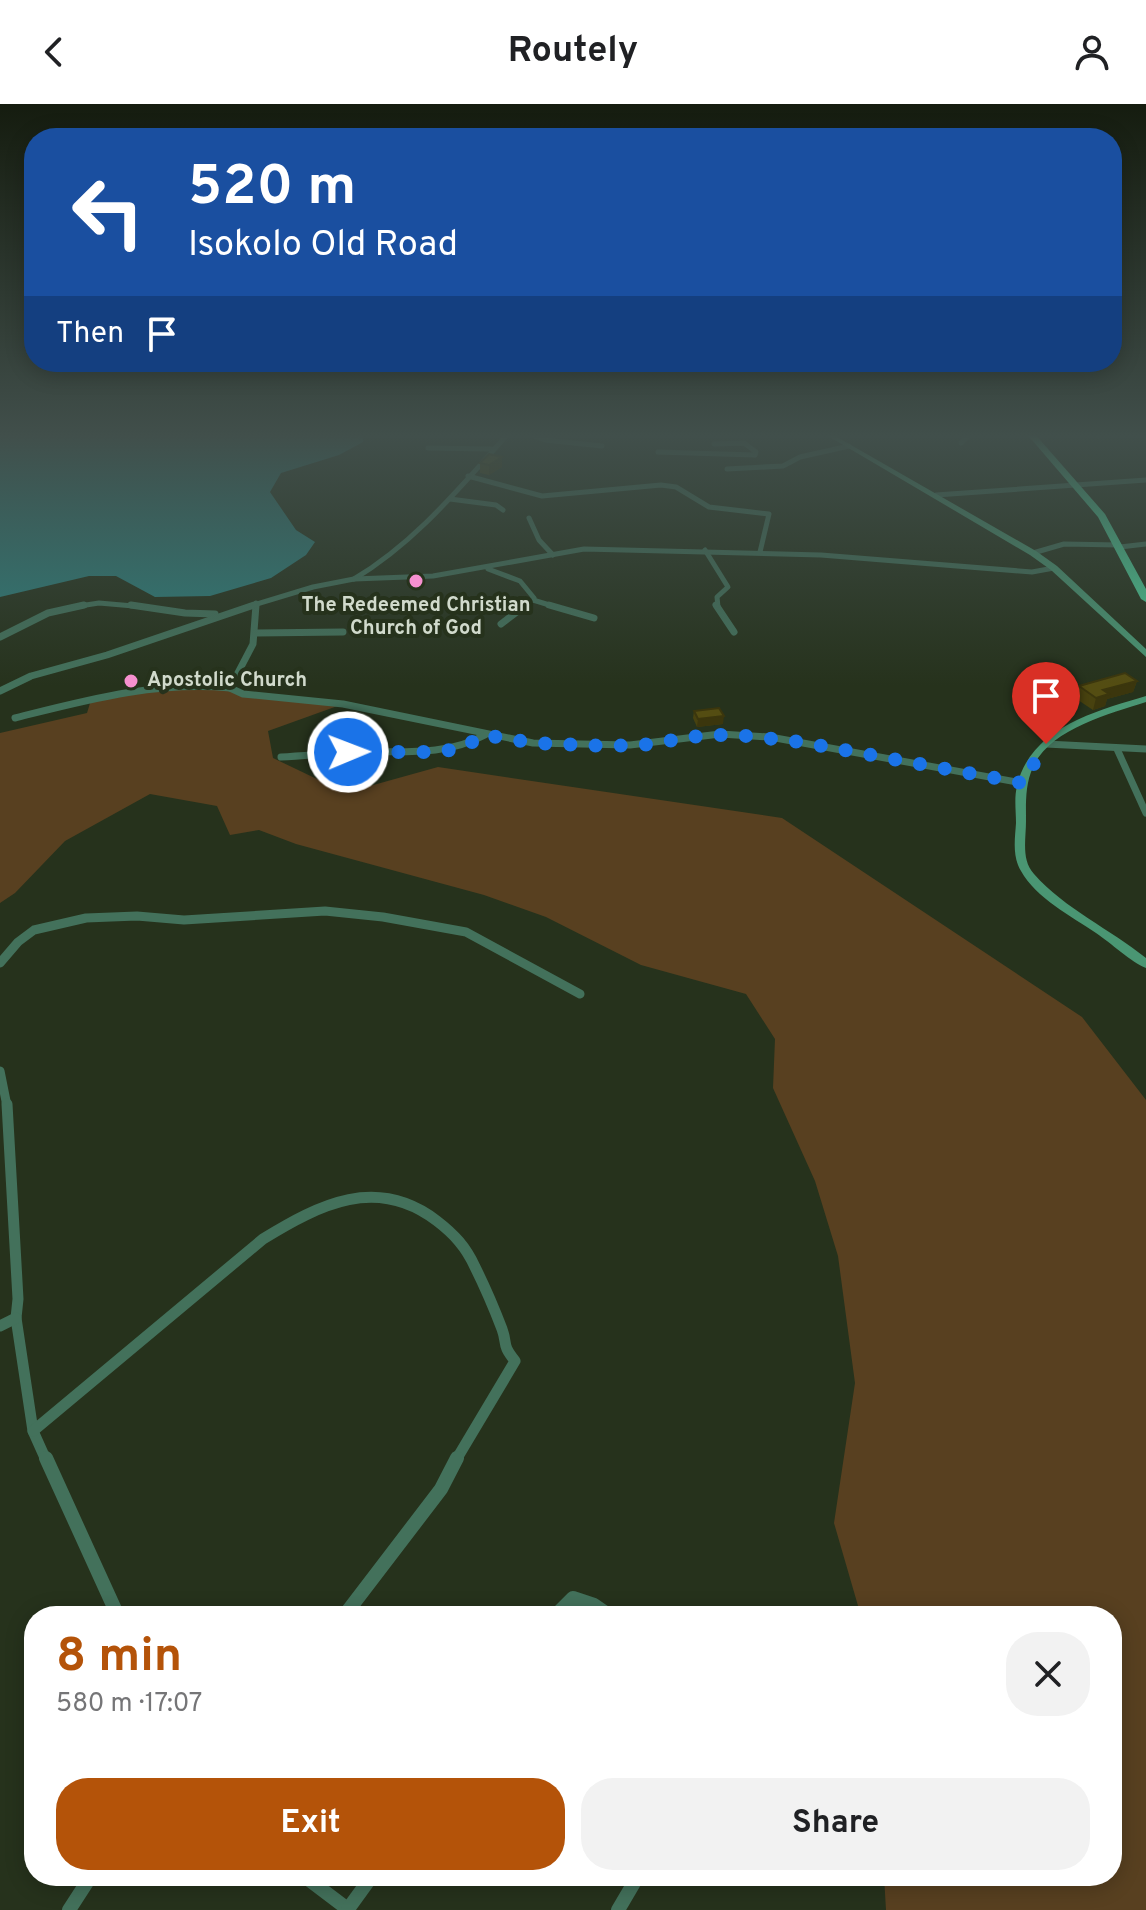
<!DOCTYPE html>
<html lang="en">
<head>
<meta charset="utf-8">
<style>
	:root { --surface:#fff; --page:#f2f2f2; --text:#202124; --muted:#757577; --accent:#b45309 }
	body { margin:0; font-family:Overpass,sans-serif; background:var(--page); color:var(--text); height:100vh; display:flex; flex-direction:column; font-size:30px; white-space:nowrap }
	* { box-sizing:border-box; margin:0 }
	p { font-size:26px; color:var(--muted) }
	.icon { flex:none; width:44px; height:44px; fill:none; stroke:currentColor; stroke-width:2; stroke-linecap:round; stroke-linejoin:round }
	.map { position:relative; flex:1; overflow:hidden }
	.side { position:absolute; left:24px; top:1502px; width:1098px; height:280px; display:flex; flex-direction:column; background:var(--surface); border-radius:32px; box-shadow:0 4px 20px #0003 }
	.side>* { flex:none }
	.banner { position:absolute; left:24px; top:24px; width:1098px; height:244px; border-radius:32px; box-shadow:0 4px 20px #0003; background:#1a4fa0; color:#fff; overflow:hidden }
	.pin { position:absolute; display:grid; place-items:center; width:68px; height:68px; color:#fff; margin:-82px -34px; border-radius:50% 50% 50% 0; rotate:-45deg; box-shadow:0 0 8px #0007 }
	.pin .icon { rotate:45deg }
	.me { position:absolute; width:88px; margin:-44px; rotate:89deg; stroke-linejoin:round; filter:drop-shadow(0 0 6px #0008) }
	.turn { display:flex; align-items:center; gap:28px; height:168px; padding:0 32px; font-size:36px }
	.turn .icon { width:104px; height:104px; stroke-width:2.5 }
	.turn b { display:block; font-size:56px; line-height:68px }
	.then { display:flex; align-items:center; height:76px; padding:0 32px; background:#0003; gap:16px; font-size:30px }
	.round { display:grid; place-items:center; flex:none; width:84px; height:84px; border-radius:32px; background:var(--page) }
	.summary { display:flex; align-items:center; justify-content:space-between; height:136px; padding:0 32px }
	h1 { font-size:48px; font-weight:700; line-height:60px; color:var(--accent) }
	.cta { display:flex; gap:16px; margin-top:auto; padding:16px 32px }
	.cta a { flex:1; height:92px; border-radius:32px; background:var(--accent); color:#fff; font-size:32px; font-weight:700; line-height:92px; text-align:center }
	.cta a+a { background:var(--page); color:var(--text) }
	header { display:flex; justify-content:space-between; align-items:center; height:104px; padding:0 32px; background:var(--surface); font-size:36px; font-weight:700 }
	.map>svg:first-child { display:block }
	.green { fill:#584020 }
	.water { fill:#2e7f7c }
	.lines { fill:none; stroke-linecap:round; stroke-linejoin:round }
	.street-far4 { stroke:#43715b; stroke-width:5 }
	.street-far3 { stroke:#43715b; stroke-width:7 }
	.street-far2 { stroke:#43715b; stroke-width:9 }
	.street-far1 { stroke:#43715b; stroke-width:11 }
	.street { stroke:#43715b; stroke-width:14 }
	.secondary { fill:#4a9673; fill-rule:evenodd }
	.highway { fill:#4dcd97; fill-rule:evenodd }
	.wall { fill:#48420f }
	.shaded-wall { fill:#3b360d }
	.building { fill:#544d12; stroke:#3b360d; stroke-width:2 }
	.route { stroke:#1a73e8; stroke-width:14; stroke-dasharray:0 25.2 }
	.poi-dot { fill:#f690cf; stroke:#26321c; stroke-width:3 }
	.labels { text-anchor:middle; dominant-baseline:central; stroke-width:8; stroke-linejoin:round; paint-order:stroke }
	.far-poi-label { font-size:20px; font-weight:bold; fill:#d1dacc; stroke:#26321c }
</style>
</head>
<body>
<header><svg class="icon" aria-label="back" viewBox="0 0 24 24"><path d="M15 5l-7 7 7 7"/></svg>Routely<svg class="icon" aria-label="person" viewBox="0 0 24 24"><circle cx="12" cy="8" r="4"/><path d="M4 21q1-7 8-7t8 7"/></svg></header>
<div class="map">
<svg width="1146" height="1806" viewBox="0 0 1146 1806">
	<rect width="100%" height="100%" fill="#26321c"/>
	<polygon class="green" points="183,579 343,600 268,627 273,654 319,676 359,685 438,663 782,714 1082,913 1146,996 1146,1806 886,1806 884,1772 1112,1772 1112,1512 861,1512 834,1419 855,1279 838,1152 815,1077 773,984 775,935 746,890 641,861 546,813 484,791 296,740 259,726 230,731 217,702 150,690 65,737 15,789 0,799 0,629 87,609 91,596"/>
	<polygon class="water" points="0,329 363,329 363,338 339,351 281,369 270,388 296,426 315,438 306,451 271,474 210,492 155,493 116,472 89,472 0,493"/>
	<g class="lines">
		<g class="street-far4">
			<polyline points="525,329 545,336 602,342"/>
			<polyline points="1096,329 1098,332"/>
			<polyline points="1143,329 1146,333"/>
			<polyline points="961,339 971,329"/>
			<polyline points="714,340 744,339 756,348 755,351"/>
			<polyline points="428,344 491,345"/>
			<polyline points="658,348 755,351"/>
			<polyline points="727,365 783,362 800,353 849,342"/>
			<polyline points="468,372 542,392 661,381 676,383 709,403 769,410 760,448"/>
			<polyline points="936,391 1146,376"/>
			<polyline points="450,395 496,401 503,406"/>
			<polyline points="529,414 539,436 553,451"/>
			<polyline points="1120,443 1146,440"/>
			<polyline points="705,446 728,483 717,493 718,503"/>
			<polyline points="1033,449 1064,440 1119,441"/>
			<polyline points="488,465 520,477 534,494 523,503"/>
			<path d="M354 475C416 438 461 382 509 329"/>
			<polyline points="533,496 556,503"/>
			<polyline points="73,503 99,499 145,503"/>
			<polyline points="247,503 313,483 354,475 433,472 584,445 821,451 1032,468 1054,464"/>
			<polyline points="256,503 256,499"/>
		</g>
		<g class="street-far3">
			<polyline points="131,501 185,509 215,510"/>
			<polyline points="256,501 253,540 230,584 243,590 343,600 533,639 630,641 720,630 770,633 1022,679"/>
			<polyline points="549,501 594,514"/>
			<polyline points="716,501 734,528"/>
			<polyline points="501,520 526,501"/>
			<polyline points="256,529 343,528"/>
			<polyline points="0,533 48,509 84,501"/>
			<polyline points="0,587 31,572 107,551 254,501"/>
			<path d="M15 614C87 596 156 577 230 584"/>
			<polyline points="1046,640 1146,645"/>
			<polyline points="1117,645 1146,709"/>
			<path d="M281 653C304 652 327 649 350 648 397 646 442 654 485 631"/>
		</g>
		<g class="street-far2">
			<polyline points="0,859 18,838 34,826 86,814 137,812 184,816 325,807 383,813 466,828 580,890"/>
			<polyline points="0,967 7,1002"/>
		</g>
		<g class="street-far1">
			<polyline points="7,1000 18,1195 16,1214 33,1327 46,1356"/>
			<polyline points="0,1222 16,1214"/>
			<path d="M33 1327 263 1135C320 1100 377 1071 437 1117 454 1130 466 1143 475 1163 485 1183 494 1204 502 1225 508 1242 501 1239 515 1257L456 1356"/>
		</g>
		<g class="street">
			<polyline points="46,1354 118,1512"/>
			<polyline points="344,1512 441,1385 457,1354"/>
			<polyline points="555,1512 573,1494 594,1501 610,1512"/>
			<polyline points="304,1772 349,1806"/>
			<polyline points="348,1805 372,1772"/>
			<polyline points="69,1806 91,1772"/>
			<polyline points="618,1806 638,1772"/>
		</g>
		<g class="secondary">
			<polygon points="823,329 830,329 1036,447 1057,462 1146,545 1146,553 1051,466 1030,451"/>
			<path d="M1146 592V598C1109 610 1050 625 1033 663 1025 681 1026 699 1026 717 1026 735 1021 756 1034 770 1065 805 1110 825 1146 854V864C1131 858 1111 839 1096 829 1071 812 1036 794 1021 767 1012 752 1015 735 1016 719 1016 707 1014 694 1017 682 1030 624 1096 607 1146 592Z"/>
		</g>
		<polygon class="highway" points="1026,329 1034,329 1105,410 1146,485 1146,498 1141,495 1098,413"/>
	</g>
	<g class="wall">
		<polygon points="480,359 502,363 489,371 480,369"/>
		<polygon points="1137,577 1133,588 1107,595 1105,602 1093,606 1075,594 1079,582"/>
		<polygon points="694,607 723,620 697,623 693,614"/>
	</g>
	<g class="shaded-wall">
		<polygon points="502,353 502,363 489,371 489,361"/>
		<polygon points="1137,577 1133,588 1107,595 1105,602 1093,606 1096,594 1103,586"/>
		<polygon points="724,612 723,620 697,623 698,615"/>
	</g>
	<g class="building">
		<polygon points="489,350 502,353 489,361 480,359"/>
		<polygon points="1125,569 1137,577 1103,586 1109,590 1096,594 1079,582"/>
		<polygon points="719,604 724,612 698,615 694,607"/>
	</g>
	<linearGradient id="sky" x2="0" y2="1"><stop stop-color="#151c0f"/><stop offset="0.57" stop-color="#414f4b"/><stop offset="1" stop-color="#414f4b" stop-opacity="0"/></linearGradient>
	<rect width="1146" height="582" fill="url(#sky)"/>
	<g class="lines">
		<polyline class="route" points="348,648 433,648 459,645 485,631 533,639 605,642 643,641 705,631 738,631 801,638 1022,679 1046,640"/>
	</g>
	<g class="poi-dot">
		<circle cx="416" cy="477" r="8"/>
		<circle cx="131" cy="577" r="8"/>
	</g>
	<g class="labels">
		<g class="far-poi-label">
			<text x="416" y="502">The Redeemed Christian<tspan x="416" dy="23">Church of God</tspan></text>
			<text x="147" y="577" text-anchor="start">Apostolic Church</text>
		</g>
	</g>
</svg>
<div class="pin" style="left:1046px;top:640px;background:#d93025"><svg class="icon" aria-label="arrive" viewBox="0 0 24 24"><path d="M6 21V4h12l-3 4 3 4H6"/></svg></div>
<svg class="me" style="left:348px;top:648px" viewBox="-20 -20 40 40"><circle r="17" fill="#1a73e8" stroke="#fff" stroke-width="3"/><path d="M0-11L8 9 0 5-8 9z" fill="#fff"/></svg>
<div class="banner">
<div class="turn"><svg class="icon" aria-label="left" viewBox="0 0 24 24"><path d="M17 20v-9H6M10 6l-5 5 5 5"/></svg><div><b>520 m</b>Isokolo Old Road</div></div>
<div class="then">Then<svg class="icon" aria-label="arrive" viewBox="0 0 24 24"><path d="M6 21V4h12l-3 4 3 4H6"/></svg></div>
</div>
<section class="side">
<div class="summary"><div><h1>8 min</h1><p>580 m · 17:07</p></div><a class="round"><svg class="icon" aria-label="close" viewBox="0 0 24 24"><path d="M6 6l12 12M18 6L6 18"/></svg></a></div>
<div class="cta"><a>Exit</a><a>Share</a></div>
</section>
</div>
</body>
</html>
